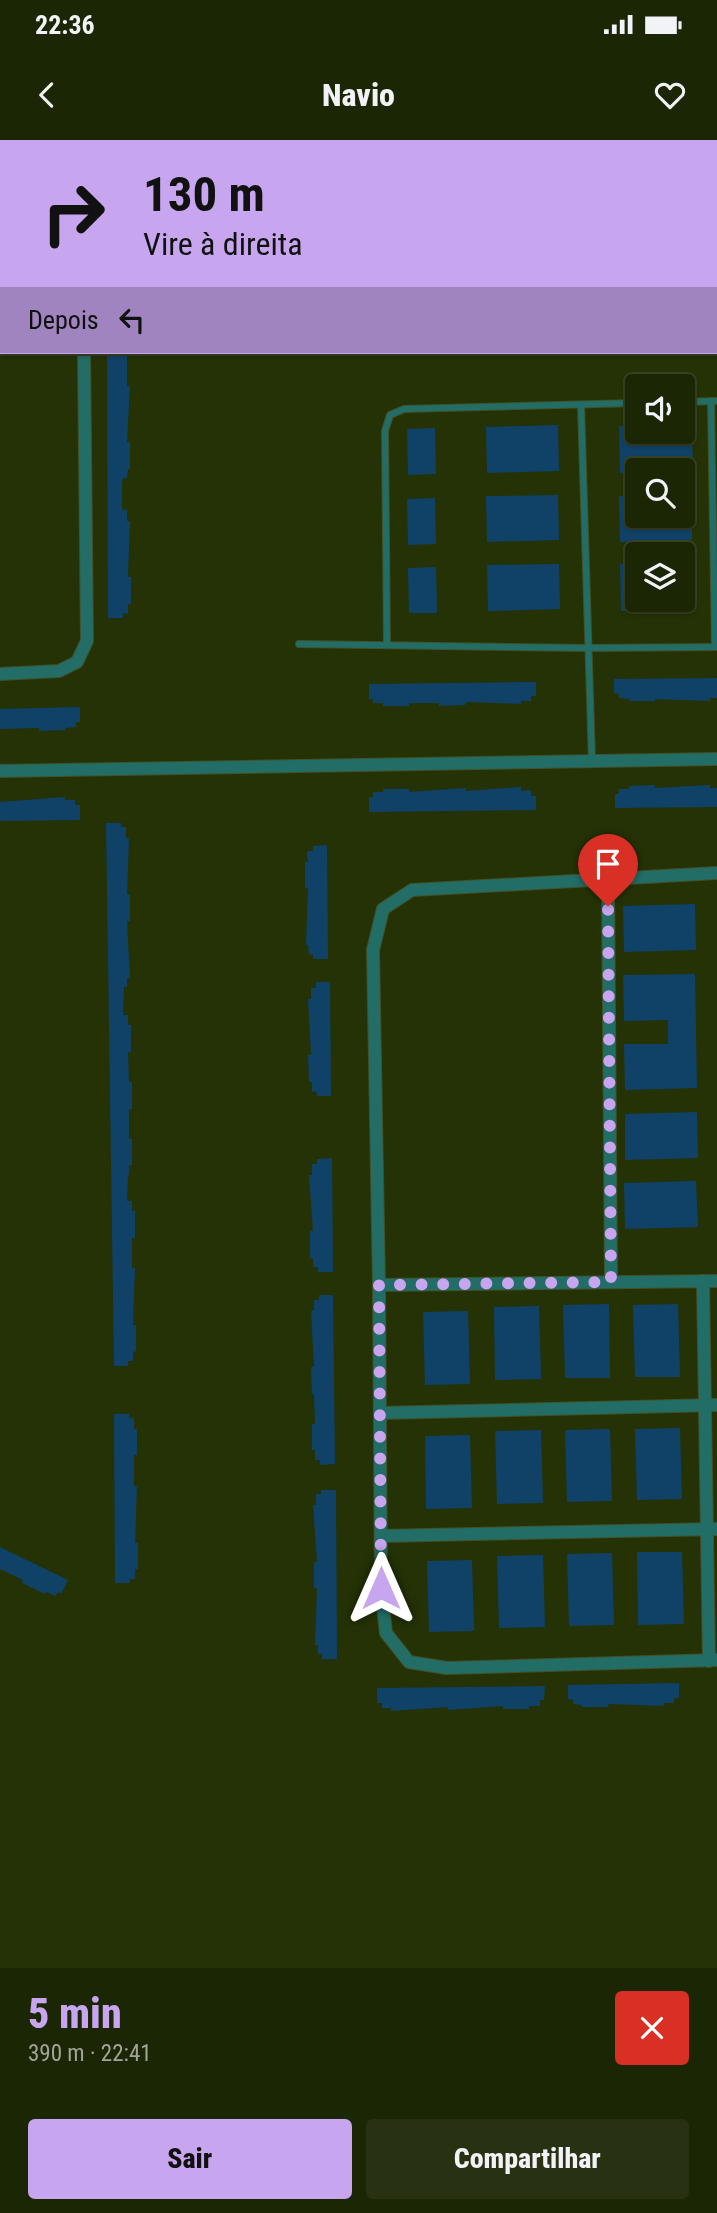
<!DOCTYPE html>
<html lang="pt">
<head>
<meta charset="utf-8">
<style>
	:root { --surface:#1b2604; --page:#283213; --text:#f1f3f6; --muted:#a0a59a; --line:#394326; --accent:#c8a5ef }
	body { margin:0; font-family:"Roboto Condensed",sans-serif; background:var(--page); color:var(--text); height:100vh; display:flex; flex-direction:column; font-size:26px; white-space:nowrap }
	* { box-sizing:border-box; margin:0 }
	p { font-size:23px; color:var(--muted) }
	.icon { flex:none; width:38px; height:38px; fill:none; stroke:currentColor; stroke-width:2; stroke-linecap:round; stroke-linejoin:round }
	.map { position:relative; height:1828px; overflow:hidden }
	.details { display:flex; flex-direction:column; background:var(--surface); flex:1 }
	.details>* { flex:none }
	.hud { position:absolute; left:0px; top:0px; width:718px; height:214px; box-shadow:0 2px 5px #0004,0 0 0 2px var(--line); background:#c8a5ef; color:#111; overflow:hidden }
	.fabs { position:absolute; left:625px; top:234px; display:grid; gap:14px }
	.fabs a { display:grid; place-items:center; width:70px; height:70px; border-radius:7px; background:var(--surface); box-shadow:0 2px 5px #0004,0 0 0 2px var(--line); font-size:35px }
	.pin { position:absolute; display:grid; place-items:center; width:60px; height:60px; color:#fff; margin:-72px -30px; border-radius:50% 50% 50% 0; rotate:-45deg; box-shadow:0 0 7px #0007 }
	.pin .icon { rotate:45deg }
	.me { position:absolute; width:77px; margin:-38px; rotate:0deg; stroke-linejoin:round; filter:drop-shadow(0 0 5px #0008) }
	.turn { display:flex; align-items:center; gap:24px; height:147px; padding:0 28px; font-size:32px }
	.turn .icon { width:91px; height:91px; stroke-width:2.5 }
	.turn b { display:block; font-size:49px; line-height:60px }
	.then { display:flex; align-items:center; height:66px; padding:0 28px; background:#0003; gap:14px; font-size:26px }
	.round { display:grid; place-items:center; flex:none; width:74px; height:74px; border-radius:7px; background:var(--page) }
	.headline { display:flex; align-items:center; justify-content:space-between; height:119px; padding:0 28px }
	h1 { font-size:42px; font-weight:800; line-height:52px; color:var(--accent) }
	.cta { display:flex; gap:14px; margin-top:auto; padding:14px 28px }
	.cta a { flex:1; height:80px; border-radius:7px; background:var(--accent); color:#111; font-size:28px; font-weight:800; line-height:80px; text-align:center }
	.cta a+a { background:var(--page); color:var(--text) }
	.status { display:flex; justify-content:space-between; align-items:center; height:49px; padding:0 35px; background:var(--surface); direction:ltr }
	.status svg { height:19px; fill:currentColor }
	header { display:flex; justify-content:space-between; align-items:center; height:91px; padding:0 28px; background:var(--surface); font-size:32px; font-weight:800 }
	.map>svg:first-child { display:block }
	.building { fill:#104267 }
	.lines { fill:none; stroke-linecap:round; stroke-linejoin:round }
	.service-casing { stroke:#435027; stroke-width:8 }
	.minor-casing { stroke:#435027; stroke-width:14 }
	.service { stroke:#226d66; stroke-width:6 }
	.minor { stroke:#226d66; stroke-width:12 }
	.route { stroke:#c8a5ef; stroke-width:12; stroke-dasharray:0 21.6 }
</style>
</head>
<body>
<div class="status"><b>22:36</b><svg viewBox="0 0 49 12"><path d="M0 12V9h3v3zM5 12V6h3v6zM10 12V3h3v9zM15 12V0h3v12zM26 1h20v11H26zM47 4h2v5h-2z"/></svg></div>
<header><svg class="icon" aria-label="back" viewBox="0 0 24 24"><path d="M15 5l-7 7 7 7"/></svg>Navio<svg class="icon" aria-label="heart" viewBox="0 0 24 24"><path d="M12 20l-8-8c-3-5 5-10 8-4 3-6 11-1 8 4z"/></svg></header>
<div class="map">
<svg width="717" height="1828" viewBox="0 0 717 1828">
	<rect width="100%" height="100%" fill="#243206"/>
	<g class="building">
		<polygon points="107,212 127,212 127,246 130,246 127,302 130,302 130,329 128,329 127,338 123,338 122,343 122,370 127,370 127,381 130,381 128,437 131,437 131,464 128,464 128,474 123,473 123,478 108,478"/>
		<polygon points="558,285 559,331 487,333 486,287"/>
		<polygon points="619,286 637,286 637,292 692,292 693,331 620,333"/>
		<polygon points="435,288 436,334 408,335 407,289"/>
		<polygon points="558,355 559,400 487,402 486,356"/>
		<polygon points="619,356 637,356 637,376 692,376 692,400 620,402"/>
		<polygon points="435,358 436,404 408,405 407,359"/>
		<polygon points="559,424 560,469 488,471 487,425"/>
		<polygon points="620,424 637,424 637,471 621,471"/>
		<polygon points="436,427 437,473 409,473 408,428"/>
		<polygon points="717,538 717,558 710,558 710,561 655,559 655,561 629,561 629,559 619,558 619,554 614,553 614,539"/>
		<polygon points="536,542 536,556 531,556 531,561 521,561 521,564 466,562 465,565 439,566 439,563 409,563 409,566 383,566 383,563 373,563 373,559 369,559 369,544"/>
		<polygon points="80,567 80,582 76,582 76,587 65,588 65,590 39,591 39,588 0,589 0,569"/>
		<polygon points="655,645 655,648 710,645 710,648 717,648 717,667 615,668 615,654 619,654 619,649 629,649 629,646"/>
		<polygon points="521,647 521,651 531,650 531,656 536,656 536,670 369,672 369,657 373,657 373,652 383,652 383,649 409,649 409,652 465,648 466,651"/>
		<polygon points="65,657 65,660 75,660 75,665 80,665 80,680 0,681 0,662"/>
		<polygon points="106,683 121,683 121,687 126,687 126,698 129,698 127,754 130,755 130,781 127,781 130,838 127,838 127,847 124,847 123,875 128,875 128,885 131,885 131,912 128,912 129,942 132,942 132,969 129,969 129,999 132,999 132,1025 129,1025 129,1035 128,1035 127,1061 132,1061 132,1071 135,1071 135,1098 132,1098 132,1128 135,1128 133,1185 136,1185 136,1211 133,1212 133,1221 128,1221 128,1226 114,1226"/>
		<polygon points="327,705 328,819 313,819 313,814 309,815 308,805 306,805 308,748 305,748 305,722 308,722 307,711 313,711 313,706"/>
		<polygon points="695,764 696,810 624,812 623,766"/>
		<polygon points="695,834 697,948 625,950 624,904 668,904 668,880 624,881 623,835"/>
		<polygon points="316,842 330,842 331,956 317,956 316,951 312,952 312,942 309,942 308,915 311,915 308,859 311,859 311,848 316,848"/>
		<polygon points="697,972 698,1018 625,1020 625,974"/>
		<polygon points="332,1018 333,1132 318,1132 318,1127 313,1127 313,1118 310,1118 310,1091 313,1091 309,1035 312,1035 312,1024 317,1024 317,1019"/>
		<polygon points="696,1041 698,1087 625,1089 624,1043"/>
		<polygon points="319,1155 333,1155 335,1324 320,1325 320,1320 315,1320 315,1310 312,1310 312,1284 315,1284 314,1254 312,1254 311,1227 314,1227 311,1171 314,1170 314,1160 319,1160"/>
		<polygon points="609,1164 610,1238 565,1238 563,1165"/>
		<polygon points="678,1164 680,1237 635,1237 633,1165"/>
		<polygon points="539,1166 541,1239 495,1240 494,1167"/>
		<polygon points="468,1171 470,1244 425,1245 423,1172"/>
		<polygon points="114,1274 129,1274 129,1278 134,1278 134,1289 137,1289 137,1315 134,1315 134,1346 137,1346 135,1403 138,1403 138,1429 135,1429 135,1439 130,1439 130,1443 115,1443"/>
		<polygon points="680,1288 682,1359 637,1360 635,1289"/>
		<polygon points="610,1289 612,1361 567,1362 565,1290"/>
		<polygon points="541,1290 543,1363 497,1364 495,1291"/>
		<polygon points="470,1295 472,1368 426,1369 425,1296"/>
		<polygon points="321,1350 336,1350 337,1519 322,1519 322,1514 318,1514 318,1505 315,1505 317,1448 314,1448 314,1422 317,1422 313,1365 316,1365 316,1354 321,1354"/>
		<polygon points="0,1407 68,1440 61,1454 58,1452 55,1456 47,1452 45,1454 22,1443 23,1440 0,1429"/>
		<polygon points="637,1412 682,1412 684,1484 638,1485"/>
		<polygon points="612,1413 614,1485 569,1486 567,1414"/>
		<polygon points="543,1415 545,1487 499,1488 497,1416"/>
		<polygon points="472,1420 474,1491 429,1492 427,1421"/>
		<polygon points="679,1543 679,1558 674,1558 674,1563 664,1563 664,1566 608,1564 609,1567 582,1567 582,1565 573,1564 573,1560 568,1559 568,1545"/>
		<polygon points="545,1546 544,1560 540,1560 540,1566 529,1566 529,1569 503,1569 503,1566 448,1570 448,1567 391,1571 391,1568 382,1568 382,1563 377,1563 377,1548"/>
	</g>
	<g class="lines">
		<g class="service-casing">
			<g id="service">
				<polyline points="711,261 715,507"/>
				<polyline points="682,262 717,261"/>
				<polyline points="581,265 592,622"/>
				<polyline points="299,504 587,508 717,507"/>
				<polyline points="387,505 385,291 390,275 404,269 637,263"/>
			</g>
		</g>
		<g class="minor-casing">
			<g id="minor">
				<polyline points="0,1 80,1"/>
				<polyline points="0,138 2,138"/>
				<polyline points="0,534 59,531 77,522 87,501 84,212"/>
				<polyline points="0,631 717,619"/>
				<polyline points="717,733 412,750 383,769 373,810 379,1145 381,1448 386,1493 409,1522 447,1528 717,1520"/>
				<polyline points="608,739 611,1142"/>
				<polyline points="703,1141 709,1521"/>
				<polyline points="379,1145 717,1141"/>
				<polyline points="380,1273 717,1265"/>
				<polyline points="381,1396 717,1389"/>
			</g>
		</g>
		<use href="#service" class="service"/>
		<use href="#minor" class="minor"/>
	</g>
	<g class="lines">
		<polyline class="route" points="381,1448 379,1145 611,1142 608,766"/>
	</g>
</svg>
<div class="fabs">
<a><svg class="icon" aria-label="sound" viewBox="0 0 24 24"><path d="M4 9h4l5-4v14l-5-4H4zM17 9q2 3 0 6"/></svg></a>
<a><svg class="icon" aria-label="search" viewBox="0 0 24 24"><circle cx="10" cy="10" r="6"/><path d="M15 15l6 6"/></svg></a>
<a><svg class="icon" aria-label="layers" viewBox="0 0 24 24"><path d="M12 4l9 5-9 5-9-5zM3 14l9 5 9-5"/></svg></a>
</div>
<div class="pin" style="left:608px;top:766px;background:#d93025"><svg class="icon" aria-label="arrive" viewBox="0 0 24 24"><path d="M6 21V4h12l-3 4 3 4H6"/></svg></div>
<svg class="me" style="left:381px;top:1448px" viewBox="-20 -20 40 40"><path d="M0-17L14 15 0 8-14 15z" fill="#c8a5ef" stroke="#fff" stroke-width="4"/></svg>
<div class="hud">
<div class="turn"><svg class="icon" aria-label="right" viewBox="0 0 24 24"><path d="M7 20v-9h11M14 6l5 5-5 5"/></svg><div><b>130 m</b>Vire à direita</div></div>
<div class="then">Depois<svg class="icon" aria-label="left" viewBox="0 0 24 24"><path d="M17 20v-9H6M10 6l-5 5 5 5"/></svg></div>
</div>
</div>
<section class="details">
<div class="headline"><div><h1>5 min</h1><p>390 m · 22:41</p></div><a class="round" style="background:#d93025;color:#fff"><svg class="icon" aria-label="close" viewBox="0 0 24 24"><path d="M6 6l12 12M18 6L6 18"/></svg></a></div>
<div class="cta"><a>Sair</a><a>Compartilhar</a></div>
</section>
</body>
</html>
